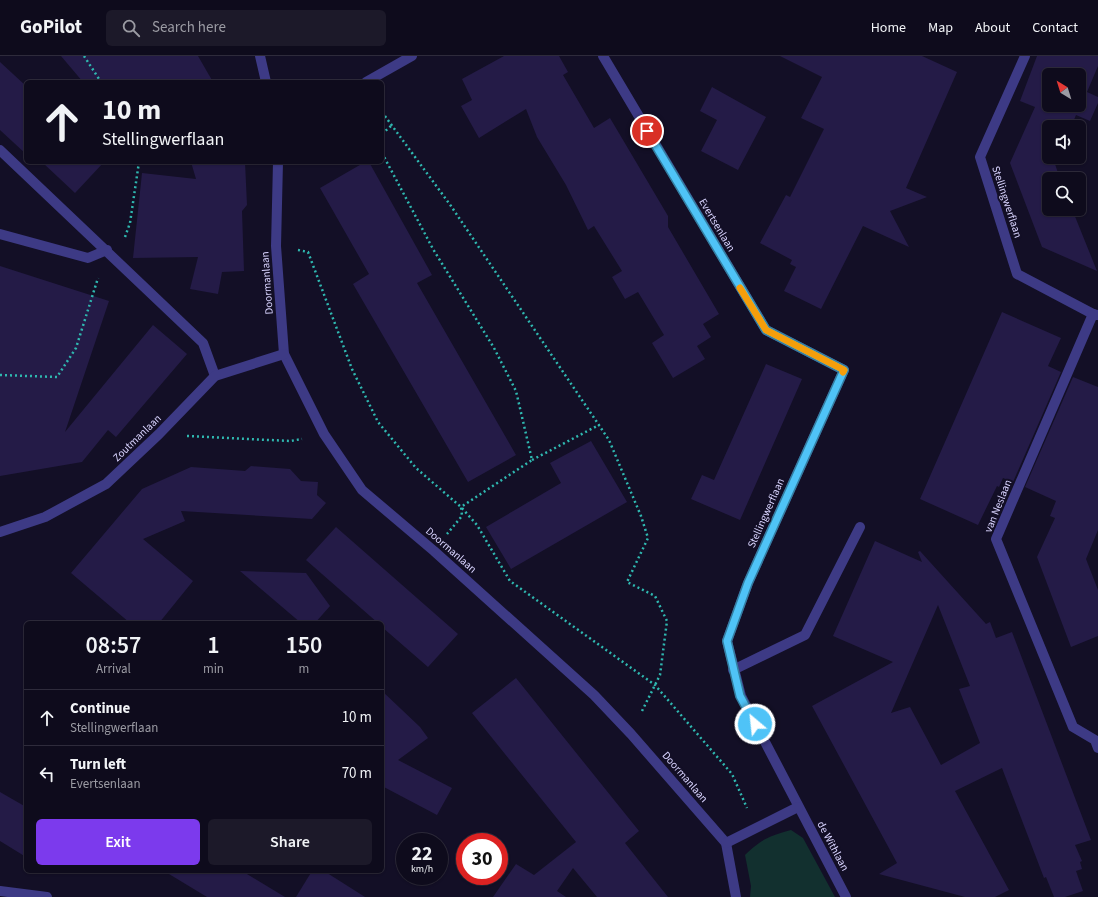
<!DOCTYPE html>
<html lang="en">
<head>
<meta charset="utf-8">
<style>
	:root { --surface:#0e0b1c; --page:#1c1929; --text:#f1f3f6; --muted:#9b9ba3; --line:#2e2b3b; --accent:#7c3aed }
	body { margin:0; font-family:"Source Sans 3",sans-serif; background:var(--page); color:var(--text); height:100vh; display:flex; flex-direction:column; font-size:15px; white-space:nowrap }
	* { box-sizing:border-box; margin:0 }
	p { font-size:13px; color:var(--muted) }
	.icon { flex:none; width:22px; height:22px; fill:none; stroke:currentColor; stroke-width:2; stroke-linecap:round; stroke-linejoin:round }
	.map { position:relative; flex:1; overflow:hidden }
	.drawer { position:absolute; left:24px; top:565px; width:360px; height:252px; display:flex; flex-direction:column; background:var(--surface); border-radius:6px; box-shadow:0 1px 3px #0004,0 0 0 1px var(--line) }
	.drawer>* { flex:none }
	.guide { position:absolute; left:24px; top:24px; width:360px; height:84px; border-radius:6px; box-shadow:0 1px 3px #0004,0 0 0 1px var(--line); background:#0e0b1c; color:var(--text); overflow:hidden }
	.needle { width:26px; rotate:322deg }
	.tools { position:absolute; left:1042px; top:12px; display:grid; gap:8px }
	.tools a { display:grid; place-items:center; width:44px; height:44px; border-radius:6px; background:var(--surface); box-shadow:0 1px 3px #0004,0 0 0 1px var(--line); font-size:20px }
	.speed { position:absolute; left:396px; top:777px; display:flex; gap:8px; font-size:20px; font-weight:700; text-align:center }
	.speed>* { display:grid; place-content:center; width:52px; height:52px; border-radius:50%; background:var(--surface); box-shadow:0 1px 3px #0004,0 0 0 1px var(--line); line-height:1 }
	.speed small { font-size:10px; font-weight:400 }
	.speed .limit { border:6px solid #d22; background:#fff; color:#111 }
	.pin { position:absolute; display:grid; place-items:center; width:34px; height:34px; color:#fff; margin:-17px; border:2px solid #fff; border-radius:50%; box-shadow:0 1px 4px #0007 }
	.me { position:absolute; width:44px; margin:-22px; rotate:332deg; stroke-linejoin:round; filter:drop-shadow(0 0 3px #0008) }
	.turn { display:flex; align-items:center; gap:14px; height:84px; padding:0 12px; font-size:18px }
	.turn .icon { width:52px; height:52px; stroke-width:2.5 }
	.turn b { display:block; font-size:28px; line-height:34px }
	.eta { display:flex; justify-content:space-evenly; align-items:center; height:68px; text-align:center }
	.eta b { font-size:24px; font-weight:600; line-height:28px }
	.cta { display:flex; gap:8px; margin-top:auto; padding:8px 12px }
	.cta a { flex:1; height:46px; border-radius:6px; background:var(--accent); color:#fff; font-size:16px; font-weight:600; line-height:46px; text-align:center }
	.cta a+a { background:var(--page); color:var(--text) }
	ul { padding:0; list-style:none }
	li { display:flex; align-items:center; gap:12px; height:56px; padding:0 12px; border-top:1px solid var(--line) }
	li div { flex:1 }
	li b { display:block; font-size:15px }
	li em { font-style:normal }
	header { display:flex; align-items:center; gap:24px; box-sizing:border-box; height:56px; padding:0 20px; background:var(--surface); border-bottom:1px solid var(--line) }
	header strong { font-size:19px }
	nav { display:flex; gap:22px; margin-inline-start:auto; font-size:14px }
	.search { width:280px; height:36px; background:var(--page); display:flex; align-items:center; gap:10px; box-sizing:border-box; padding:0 14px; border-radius:6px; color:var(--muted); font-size:15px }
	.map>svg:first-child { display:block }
	.green { fill:#12302f }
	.building { fill:#241b47; fill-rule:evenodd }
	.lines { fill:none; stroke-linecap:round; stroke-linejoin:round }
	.path { stroke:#2fb8b0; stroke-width:2.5; stroke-dasharray:2 3; stroke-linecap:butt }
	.minor { stroke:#3d3a85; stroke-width:10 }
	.route-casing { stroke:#337fa1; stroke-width:10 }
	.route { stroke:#4fc3f7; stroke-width:7 }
	.slow { stroke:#f59e0b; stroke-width:7 }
	.labels { text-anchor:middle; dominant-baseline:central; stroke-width:4; stroke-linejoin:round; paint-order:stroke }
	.street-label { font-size:11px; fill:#d9d4ff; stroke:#130f26 }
</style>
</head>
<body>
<header>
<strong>GoPilot</strong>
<div class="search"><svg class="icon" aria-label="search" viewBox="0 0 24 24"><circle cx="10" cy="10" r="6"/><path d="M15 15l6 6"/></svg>Search here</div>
<nav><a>Home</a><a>Map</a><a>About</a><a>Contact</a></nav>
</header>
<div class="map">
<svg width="1098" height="841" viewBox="0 0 1098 841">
	<rect width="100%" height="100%" fill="#130f26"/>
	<path class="green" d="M791 774 803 782 835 841H750L751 830 745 799C761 783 770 780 791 774Z"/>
	<g class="building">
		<polygon points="61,0 198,0 213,26 83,26"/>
		<polygon points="504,0 559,0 568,16 563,19 594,72 610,62 668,160 668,171 719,258 703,268 711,281 697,290 705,303 673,322 652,287 664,279 638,236 625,243 612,221 622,215 594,170 588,174 566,129 537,81 526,53 479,82 461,50 472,44 462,23"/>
		<polygon points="780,0 922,0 957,16 906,132 927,141 890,155 909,191 863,170 821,253 784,235 796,211 790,208 792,204 760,187 786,139 790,141 824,73 801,62 822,21"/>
		<path d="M1037 0H1098V10L1087 36 1098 41V47L1090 65 1076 59 1071 71H1049V101H1058L1055 108 1060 123H1049V153H1072L1097 215 1042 191 1010 107 1035 51 1020 45ZM1049 19H1079V49H1049Z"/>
		<polygon points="0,6 26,30 26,98 0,74"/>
		<polygon points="712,31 766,61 738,114 701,95 717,64 700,55"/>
		<polygon points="42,106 104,106 75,137"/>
		<polygon points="191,106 219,106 220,108 245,106 247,149 242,155 244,215 222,216 218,238 190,233 198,201 133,202 142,117 196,123"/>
		<polygon points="365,106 369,106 432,219 417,227 516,399 468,426 353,228 369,218 320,132"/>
		<polygon points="0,210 109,245 65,376 153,269 187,298 116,381 108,374 82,406 0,420"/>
		<polygon points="1002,256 1061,282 1048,310 1061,316 1013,426 1003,422 999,431 997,430 978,469 920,443"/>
		<polygon points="766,308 802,323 740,464 691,443 702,419 714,424"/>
		<polygon points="1073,321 1098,331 1098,474 1086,503 1098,534 1098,580 1071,591 1037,501 1055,462 1050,460 1056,445 1025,431"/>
		<polygon points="591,385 627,446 511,513 486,471 561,427 550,407"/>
		<polygon points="251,410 290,413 301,425 318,426 317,439 326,447 312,463 181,455 185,465 143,483 193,525 159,567 130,567 71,517 142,433 191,411 245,415"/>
		<polygon points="336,471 458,578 428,611 382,571 382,567 378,567 306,504"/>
		<path d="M875 485 922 506 918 496 920 495 986 568 990 566 996 582 1012 576 1091 784 1075 789 1082 805 1080 806 1082 813 1076 815 1083 835 1065 841H1054L1046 821 1044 822 1002 712 955 735 1009 834 995 841H965L879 818 897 807 812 650 893 606 833 580ZM938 549 970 630 959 633 980 687 941 709 910 651 891 657Z"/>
		<polygon points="240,515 306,517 330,550 315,567 301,567"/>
		<polygon points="516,622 639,775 625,787 668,841 597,841 573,812 557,835 566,841 493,841 516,808 534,819 576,786 472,657"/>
		<polygon points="382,635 420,671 428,682 398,704 452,732 437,759 382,730"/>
		<polygon points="0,736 26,751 26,801 0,785"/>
		<polygon points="164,815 242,815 285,841 207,841"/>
		<polygon points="312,815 324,815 365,841 296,841"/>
	</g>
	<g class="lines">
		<g class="path">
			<polyline points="84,0 101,26"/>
			<polyline points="382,56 451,150 609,384 641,460 648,482 627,526 655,540 667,565 660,619 641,657"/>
			<polyline points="382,78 392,69"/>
			<polyline points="382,97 433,193 494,292 516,335 532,404 461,451 462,460 447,478"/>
			<polyline points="125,181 130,167 139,106"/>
			<polyline points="298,194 308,196 352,313 378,366 416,412 461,451 477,469 510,525 655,629 732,718 747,752"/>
			<polyline points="0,319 57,321 76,292 98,222"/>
			<polyline points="187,380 290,385 302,383"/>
			<polyline points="532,404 599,369"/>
		</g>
		<g class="minor">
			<polyline points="260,0 266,26"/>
			<polyline points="603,0 766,274 844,314 748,527 727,585 741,640 846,841"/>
			<polyline points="1025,0 980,101 1017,218 1093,258"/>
			<polyline points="366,26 412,0"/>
			<polyline points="0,94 203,287 215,320"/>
			<polyline points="278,106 276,190 284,298 324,378 362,434 434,495 594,639 631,678 726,787 736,841"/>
			<polyline points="0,178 88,202 107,194"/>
			<polyline points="1098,259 1093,258 996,483 1073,671 1095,684 1098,692"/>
			<polyline points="0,476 45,461 106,428 159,378 215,320 284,298"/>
			<polyline points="733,614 805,579 860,471"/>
			<polyline points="726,787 798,751"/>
			<polyline points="0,835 47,841"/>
		</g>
	</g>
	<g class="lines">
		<g class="route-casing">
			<polyline id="route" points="647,75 766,274 844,314 748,527 727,585 740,640 755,668"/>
		</g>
		<use href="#route" class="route"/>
		<polyline class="slow" points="740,232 766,274 844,314 843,316"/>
	</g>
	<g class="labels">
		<g class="street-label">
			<text transform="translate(1007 146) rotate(72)">Stellingwerflaan</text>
			<text transform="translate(717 169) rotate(59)">Evertsenlaan</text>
			<text transform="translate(267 227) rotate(-94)">Doormanlaan</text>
			<text transform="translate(137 382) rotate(-44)">Zoutmanlaan</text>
			<text transform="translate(998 450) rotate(-68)">van Neslaan</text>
			<text transform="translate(766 457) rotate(-66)">Stellingwerflaan</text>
			<text transform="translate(451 494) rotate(41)">Doormanlaan</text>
			<text transform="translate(685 721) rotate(49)">Doormanlaan</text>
			<text transform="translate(833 790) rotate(62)">de Withlaan</text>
		</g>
	</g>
</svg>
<div class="tools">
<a><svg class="needle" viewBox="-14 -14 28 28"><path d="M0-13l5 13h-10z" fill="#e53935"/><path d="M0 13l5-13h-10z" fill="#9b9ba3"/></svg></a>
<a><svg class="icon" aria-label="sound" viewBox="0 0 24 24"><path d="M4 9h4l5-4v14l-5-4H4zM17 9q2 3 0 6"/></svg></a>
<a><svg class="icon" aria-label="search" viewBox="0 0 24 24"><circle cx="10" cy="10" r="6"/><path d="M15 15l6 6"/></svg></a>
</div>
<div class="speed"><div>22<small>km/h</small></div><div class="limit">30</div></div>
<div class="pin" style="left:647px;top:75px;background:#d93025"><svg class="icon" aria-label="arrive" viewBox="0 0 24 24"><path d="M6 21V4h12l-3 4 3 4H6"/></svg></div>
<svg class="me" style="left:755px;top:668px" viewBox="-20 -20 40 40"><circle r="17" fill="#4fc3f7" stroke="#fff" stroke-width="3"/><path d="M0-11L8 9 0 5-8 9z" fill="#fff"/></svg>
<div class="guide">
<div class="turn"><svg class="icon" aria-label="ahead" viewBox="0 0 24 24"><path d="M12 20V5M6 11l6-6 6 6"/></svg><div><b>10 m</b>Stellingwerflaan</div></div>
</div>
<section class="drawer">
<div class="eta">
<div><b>08:57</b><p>Arrival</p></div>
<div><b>1</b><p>min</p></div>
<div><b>150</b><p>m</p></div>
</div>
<ul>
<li><svg class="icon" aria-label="ahead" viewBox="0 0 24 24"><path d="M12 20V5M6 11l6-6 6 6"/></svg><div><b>Continue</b><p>Stellingwerflaan</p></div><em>10 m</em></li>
<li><svg class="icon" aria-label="left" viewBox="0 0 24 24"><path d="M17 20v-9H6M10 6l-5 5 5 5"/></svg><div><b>Turn left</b><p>Evertsenlaan</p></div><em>70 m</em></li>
</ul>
<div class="cta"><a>Exit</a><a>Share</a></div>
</section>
</div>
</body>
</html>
